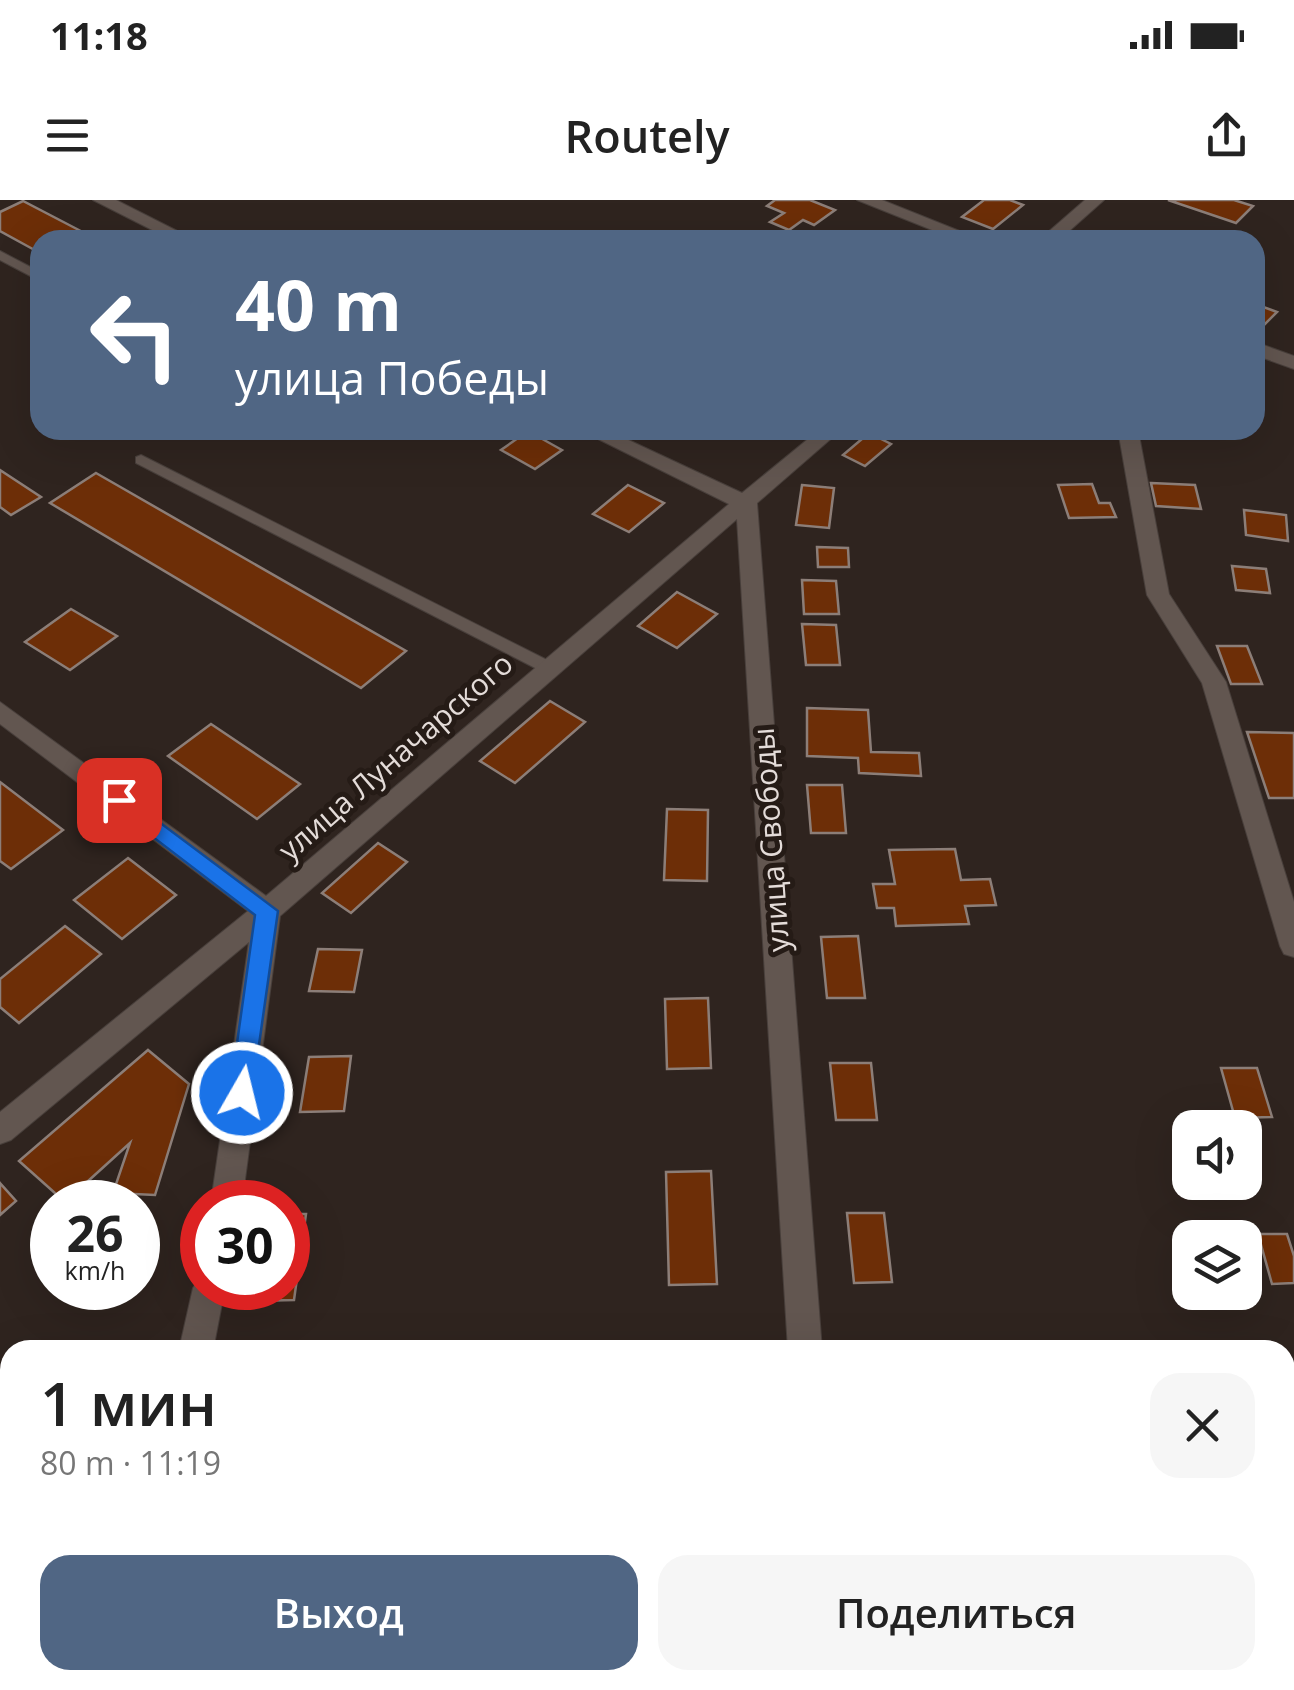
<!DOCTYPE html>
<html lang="ru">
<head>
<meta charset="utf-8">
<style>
	:root { --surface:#fff; --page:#f6f6f6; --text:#222; --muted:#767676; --accent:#506684 }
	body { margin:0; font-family:"Open Sans",sans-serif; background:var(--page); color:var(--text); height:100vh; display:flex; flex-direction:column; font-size:38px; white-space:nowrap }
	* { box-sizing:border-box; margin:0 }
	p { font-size:32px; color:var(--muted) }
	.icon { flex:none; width:55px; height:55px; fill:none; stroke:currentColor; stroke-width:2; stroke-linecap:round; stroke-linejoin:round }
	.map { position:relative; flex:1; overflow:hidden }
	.sheet { position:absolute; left:0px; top:1140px; width:1295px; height:350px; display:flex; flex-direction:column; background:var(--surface); border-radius:30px 30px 0 0; box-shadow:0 10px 40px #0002 }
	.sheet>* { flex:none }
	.hud { position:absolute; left:30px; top:30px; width:1235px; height:210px; border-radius:30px; box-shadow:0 10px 40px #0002; background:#506684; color:#fff; overflow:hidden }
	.controls { position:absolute; left:1172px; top:910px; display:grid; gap:20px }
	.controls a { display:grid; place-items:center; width:90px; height:90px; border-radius:20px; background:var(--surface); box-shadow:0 10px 40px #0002; font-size:50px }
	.speed { position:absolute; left:30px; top:980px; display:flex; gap:20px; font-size:50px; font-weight:700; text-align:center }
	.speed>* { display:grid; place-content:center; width:130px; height:130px; border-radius:50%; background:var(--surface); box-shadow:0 10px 40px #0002; line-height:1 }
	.speed small { font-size:25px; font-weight:400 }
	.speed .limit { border:15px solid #d22; background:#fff; color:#111 }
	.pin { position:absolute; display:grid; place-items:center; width:85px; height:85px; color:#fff; margin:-42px; border-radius:20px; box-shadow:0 5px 15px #0006 }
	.me { position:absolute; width:110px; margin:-55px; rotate:8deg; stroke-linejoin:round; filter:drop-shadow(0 0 8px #0008) }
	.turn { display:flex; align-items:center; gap:35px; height:210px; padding:0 40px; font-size:45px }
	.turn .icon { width:130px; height:130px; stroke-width:2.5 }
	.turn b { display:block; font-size:70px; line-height:85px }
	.round { display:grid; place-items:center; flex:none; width:105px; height:105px; border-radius:30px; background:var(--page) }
	.overview { display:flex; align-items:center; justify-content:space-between; height:170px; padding:0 40px }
	h1 { font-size:60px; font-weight:600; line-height:75px }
	.button { display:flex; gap:20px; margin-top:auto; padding:20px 40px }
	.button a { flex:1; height:115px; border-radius:30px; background:var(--accent); color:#fff; font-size:40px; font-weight:600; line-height:115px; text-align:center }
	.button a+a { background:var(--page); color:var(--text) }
	.status { display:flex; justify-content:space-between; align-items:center; height:70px; padding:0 50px; background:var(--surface); direction:ltr }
	.status svg { height:28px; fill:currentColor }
	header { display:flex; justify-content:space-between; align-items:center; height:130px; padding:0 40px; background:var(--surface); font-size:45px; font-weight:600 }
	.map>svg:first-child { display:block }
	.building { fill:#6d2e07; stroke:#8c7e78; stroke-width:2.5 }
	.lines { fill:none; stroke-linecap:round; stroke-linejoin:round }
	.service-casing { stroke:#483f3b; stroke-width:2 }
	.minor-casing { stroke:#483f3b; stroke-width:2 }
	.service { fill:#625650; fill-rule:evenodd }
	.minor { fill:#625650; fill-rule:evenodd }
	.route { fill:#1a73e8; stroke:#114b97; stroke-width:2.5 }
	.labels { text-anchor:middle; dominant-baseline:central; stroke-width:10; stroke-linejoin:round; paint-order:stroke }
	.street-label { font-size:30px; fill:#e4dcd9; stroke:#251b16 }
</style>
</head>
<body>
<div class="status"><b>11:18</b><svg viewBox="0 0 49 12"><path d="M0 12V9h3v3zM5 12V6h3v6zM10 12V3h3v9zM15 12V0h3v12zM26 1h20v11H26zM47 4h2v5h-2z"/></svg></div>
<header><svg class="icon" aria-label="menu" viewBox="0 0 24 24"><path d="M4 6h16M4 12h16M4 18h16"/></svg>Routely<svg class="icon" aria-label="share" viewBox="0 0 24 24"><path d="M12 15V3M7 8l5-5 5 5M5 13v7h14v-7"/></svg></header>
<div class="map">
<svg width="1294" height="1490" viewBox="0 0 1294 1490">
	<rect width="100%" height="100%" fill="#2f241f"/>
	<g class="building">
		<polygon points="775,0 810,0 835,10 814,25 803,20 789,30 770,22 784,13 767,6"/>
		<polygon points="984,0 1010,0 1023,5 993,29 962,17"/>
		<polygon points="1168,0 1234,0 1253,6 1236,23"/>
		<polygon points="23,1 98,40 40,40 40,53 0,31 0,12"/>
		<polygon points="1255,104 1277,112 1261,128 1255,126"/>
		<polygon points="528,231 562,250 535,269 501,250"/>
		<polygon points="869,233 891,244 865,266 843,255"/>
		<polygon points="0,270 41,297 11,315 0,307"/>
		<polygon points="96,273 406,451 361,488 50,303"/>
		<polygon points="1151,283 1195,285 1201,309 1156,306"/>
		<polygon points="1092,284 1099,303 1110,303 1116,317 1069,318 1058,285"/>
		<polygon points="628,285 664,303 629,332 593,314"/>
		<polygon points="802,285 834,288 829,328 796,325"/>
		<polygon points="1244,310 1286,315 1288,341 1246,335"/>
		<polygon points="817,347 848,348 849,367 818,367"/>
		<polygon points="1232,366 1266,369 1270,393 1236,390"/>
		<polygon points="802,380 836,381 839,414 804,414"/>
		<polygon points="677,392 717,414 677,448 638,426"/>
		<polygon points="71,409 117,436 70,470 25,442"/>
		<polygon points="802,424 836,425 840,465 806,465"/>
		<polygon points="1217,446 1247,446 1262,484 1231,484"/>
		<polygon points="550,501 585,522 515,583 480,561"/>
		<polygon points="807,508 868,510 871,552 919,553 921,576 859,573 858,558 807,556"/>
		<polygon points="211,524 300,584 257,619 168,556"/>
		<polygon points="1247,532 1294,533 1294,598 1269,598"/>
		<polygon points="0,582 63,630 11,669 0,661"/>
		<polygon points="807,585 842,585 846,633 811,633"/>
		<polygon points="667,609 708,610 707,681 664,680"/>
		<polygon points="378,643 407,662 351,713 322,693"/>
		<polygon points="955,649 961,680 990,679 996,705 965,706 969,724 896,726 894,708 877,708 873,684 895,684 889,650"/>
		<polygon points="128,658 176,695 122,739 74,700"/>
		<polygon points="65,726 101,754 19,823 0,807 0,779"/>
		<polygon points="858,736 865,798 827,798 821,737"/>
		<polygon points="318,749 362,750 354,792 309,791"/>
		<polygon points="708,798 711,868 667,869 665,799"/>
		<polygon points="148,850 189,884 155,995 113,993 130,943 65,1002 19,961"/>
		<polygon points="351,856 344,911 300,912 309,857"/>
		<polygon points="830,863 871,863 877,920 836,920"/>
		<polygon points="1221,868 1257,868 1272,917 1235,918"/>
		<polygon points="711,971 717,1084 669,1085 666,972"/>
		<polygon points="0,983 16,1001 0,1015"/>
		<polygon points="847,1013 884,1013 892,1082 854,1083"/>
		<polygon points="288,1014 306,1014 294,1100 249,1101 251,1088 288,1088"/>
		<polygon points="1258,1034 1287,1034 1294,1056 1294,1083 1272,1084"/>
		<polygon points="289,1144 288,1150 239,1150 240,1146"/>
		<rect x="0" y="1380" width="10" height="72"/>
	</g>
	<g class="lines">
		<g class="service-casing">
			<g id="service">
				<polygon points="0,51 40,72 40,81 0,60"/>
				<polygon points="141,255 553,463 556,467 553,471 541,471 136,263 136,257"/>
			</g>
		</g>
		<g class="minor-casing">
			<g id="minor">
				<polygon points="93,0 116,0 195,40 172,40"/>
				<polygon points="857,0 882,0 982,40 957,40"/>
				<polygon points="1085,0 1104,0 1059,40 1039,40"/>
				<polygon points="1255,142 1294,156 1294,169 1255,155"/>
				<polygon points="580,230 607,230 742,293 819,230 841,230 757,303 822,1150 788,1150 737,319 280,716 242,1002 211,1002 249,742 11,940 0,944 0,912 248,711 0,524 0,502 266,696 729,304"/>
				<polygon points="1118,230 1138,230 1169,394 1226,482 1294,702 1294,757 1284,754 1280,746 1202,483 1147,395"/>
				<polygon points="202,1075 202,1088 225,1088 213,1150 179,1150 193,1088"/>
				<polygon points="106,1480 144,1480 142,1490 104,1490"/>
				<polygon points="809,1480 847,1480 848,1490 810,1490"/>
			</g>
		</g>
		<use href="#service" class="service"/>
		<use href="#minor" class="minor"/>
	</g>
	<polygon class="route" points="119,592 278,711 251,901 233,901 230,893 255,715 111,605 108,600"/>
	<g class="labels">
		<g class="street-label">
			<text transform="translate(395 556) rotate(-41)">улица Луначарского</text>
			<text transform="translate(770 640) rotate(-94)">улица Свободы</text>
		</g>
	</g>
</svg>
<div class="controls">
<a><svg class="icon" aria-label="sound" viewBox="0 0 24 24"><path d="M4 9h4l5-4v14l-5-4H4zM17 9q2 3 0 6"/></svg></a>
<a><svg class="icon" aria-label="layers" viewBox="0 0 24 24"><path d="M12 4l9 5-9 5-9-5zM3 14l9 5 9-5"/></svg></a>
</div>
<div class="speed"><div>26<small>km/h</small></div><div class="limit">30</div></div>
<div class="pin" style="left:119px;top:600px;background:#d93025"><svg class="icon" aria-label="arrive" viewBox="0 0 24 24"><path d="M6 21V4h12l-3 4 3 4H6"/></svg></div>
<svg class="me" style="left:242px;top:893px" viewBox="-20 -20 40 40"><circle r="17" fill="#1a73e8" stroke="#fff" stroke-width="3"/><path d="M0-11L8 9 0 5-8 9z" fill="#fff"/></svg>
<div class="hud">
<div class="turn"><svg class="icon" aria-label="left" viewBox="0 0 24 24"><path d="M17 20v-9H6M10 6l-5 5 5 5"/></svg><div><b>40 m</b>улица Победы</div></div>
</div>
<section class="sheet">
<div class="overview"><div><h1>1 мин</h1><p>80 m · 11:19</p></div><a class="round"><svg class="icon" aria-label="close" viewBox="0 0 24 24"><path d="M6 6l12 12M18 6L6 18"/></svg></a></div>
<div class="button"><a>Выход</a><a>Поделиться</a></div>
</section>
</div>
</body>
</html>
